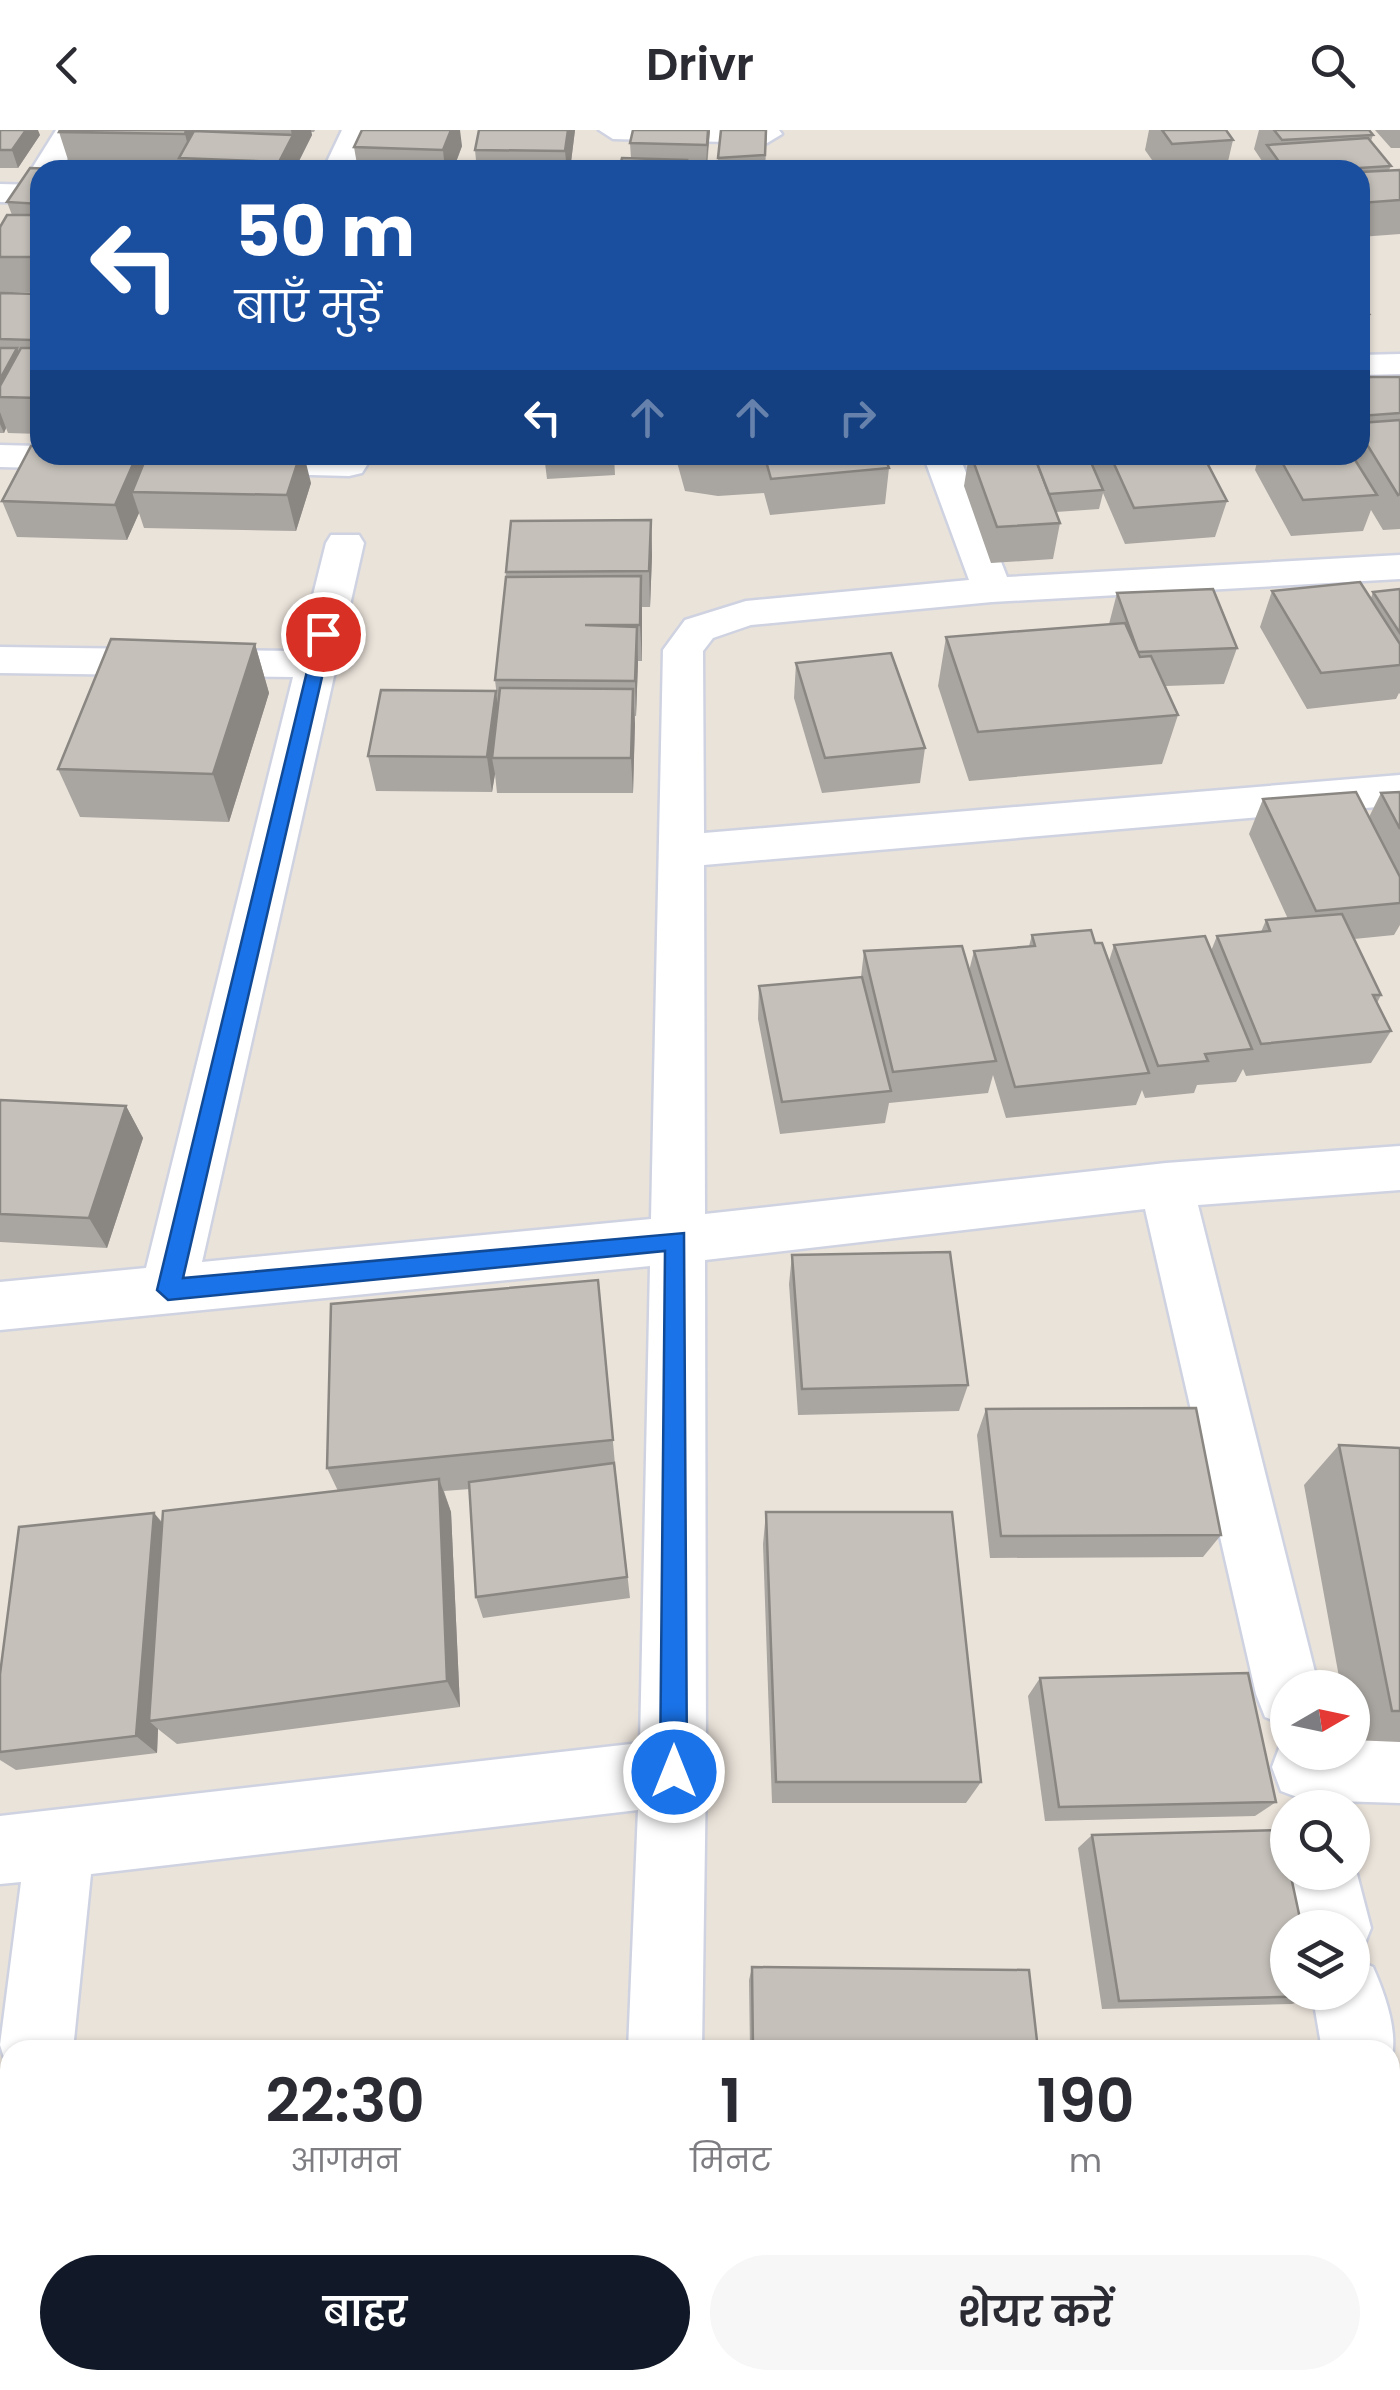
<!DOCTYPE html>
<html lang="hi">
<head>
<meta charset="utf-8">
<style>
	:root { --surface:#fff; --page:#f7f7f7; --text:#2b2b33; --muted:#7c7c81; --accent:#111827 }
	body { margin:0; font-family:Poppins,"Noto Sans Devanagari",sans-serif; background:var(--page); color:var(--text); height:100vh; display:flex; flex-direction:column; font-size:38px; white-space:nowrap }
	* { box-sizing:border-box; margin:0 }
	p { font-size:32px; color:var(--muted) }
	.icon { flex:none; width:55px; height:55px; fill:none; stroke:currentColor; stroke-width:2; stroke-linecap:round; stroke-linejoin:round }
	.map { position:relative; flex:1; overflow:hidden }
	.drawer { position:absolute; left:0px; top:1910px; width:1400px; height:350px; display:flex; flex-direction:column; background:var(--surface); border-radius:30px 30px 0 0; box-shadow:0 2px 8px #0004 }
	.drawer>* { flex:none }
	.top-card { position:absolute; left:30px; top:30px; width:1340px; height:305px; border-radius:30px; box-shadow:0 2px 8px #0004; background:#1a4fa0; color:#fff; overflow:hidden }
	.needle { width:65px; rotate:81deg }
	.controls { position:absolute; left:1270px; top:1540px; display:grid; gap:20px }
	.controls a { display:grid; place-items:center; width:100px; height:100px; border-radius:50%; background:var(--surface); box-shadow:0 2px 8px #0004; font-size:50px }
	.pin { position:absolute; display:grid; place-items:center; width:85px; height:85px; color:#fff; margin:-42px; border:5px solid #fff; border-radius:50%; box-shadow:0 2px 10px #0007 }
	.me { position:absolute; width:110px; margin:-55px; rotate:0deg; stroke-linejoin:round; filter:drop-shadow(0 0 8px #0008) }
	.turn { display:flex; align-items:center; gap:35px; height:210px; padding:0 40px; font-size:45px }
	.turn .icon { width:130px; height:130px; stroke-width:2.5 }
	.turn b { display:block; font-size:70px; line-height:85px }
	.lanes { display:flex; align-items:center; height:95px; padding:0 40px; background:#0003; justify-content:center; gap:50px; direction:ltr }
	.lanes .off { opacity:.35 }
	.eta { display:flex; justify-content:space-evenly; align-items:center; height:170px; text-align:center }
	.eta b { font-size:60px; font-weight:600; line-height:70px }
	.cta { display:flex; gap:20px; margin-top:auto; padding:20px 40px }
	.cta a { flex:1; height:115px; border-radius:60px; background:var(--accent); color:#fff; font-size:40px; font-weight:600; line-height:115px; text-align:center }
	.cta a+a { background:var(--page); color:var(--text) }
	header { display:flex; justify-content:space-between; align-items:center; height:130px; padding:0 40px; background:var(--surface); font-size:45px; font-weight:600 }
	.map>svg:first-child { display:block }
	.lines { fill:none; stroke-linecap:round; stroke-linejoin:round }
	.street-casing { stroke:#cfd2e0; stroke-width:5 }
	.street { fill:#fff; fill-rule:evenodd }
	.wall { fill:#a9a5a0 }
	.shaded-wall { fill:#8a8682 }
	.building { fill:#c5c0ba; stroke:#8a8682; stroke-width:2.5 }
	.route { fill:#1a73e8; stroke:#114b97; stroke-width:2.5 }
</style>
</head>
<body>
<header><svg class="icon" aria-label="back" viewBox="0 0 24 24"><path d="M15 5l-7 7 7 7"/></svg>Drivr<svg class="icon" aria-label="search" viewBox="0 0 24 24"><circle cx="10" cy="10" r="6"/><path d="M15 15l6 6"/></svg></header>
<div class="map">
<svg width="1400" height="2260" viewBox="0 0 1400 2260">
	<rect width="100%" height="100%" fill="#eae3da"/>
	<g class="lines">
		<g class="street-casing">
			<g id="street">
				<polygon points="56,0 84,0 61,40 40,40 40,47 35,46 31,40"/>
				<polygon points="342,0 370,0 353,40 323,40"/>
				<polygon points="599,0 779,0 782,4 767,13 613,9"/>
				<polygon points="0,54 40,55 40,73 0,72"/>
				<polygon points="1400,224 1400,244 1360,245 1360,225"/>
				<polygon points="0,315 40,316 40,325 353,325 367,335 362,343 349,346 0,337"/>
				<polygon points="923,325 959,325 1007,447 1400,425 1400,449 992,472 751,495 713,508 703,521 704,703 1400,645 1400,675 704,735 705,1084 1166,1033 1400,1016 1400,1060 1198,1075 1319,1558 1288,1558 1288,1596 1265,1587 1256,1564 1145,1079 705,1130 706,1643 702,1920 628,1920 638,1680 91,1744 73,1920 10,1920 10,1946 0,1915 21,1752 0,1754 0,1686 640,1613 650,1136 0,1200 0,1152 146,1138 293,547 0,543 0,517 299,521 326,413 331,405 359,405 364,413 202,1132 651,1089 663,520 685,490 746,471 969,450"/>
				<polygon points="1352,1605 1400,1607 1400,1673 1305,1670 1281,1661 1272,1637 1281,1613 1288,1611 1288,1622 1352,1622"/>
				<polygon points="1352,1725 1371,1798 1361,1823 1352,1826 1352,1798 1301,1798 1291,1742 1352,1742"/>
				<path d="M1352 1828 1373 1837C1385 1864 1400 1905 1390 1934V1920H1322L1312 1862H1352Z"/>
				<polygon points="1390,2042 1400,2046 1400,2172 1390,2168"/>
				<polygon points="10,2114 10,2250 37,2250 32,2260 0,2260 0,2118"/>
				<polygon points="616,2250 696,2250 697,2260 615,2260"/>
			</g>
		</g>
		<use href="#street" class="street"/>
	</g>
	<g class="wall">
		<polygon points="0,0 40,5 18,38 0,38"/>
		<polygon points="60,0 315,0 314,2 311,2 312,5 299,31 299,40 177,40 178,37 70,36 59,2"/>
		<polygon points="575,0 570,40 477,40 475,20"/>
		<polygon points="710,0 707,40 619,40 631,28 630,13"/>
		<polygon points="767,0 765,40 718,40 718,28"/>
		<polygon points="1149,0 1226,0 1233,10 1226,40 1159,40 1145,20"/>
		<polygon points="1259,0 1369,0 1373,5 1371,11 1391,36 1389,40 1400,40 1400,104 1360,107 1360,40 1260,40 1262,31 1254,19"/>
		<polygon points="1375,0 1400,0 1400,18 1391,18"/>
		<polygon points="462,16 453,40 358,40 354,17"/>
		<polygon points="40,40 40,162 0,162 0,97 12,85 7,72"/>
		<polygon points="0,163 40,164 40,304 8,303 6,298 4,303 0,303"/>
		<polygon points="1360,172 1369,184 1360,210"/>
		<polygon points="1360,247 1400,247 1400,399 1383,400 1371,380 1363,401 1291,406 1255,340 1259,325 1360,325"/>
		<polygon points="40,325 141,325 144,333 311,353 296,401 144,398 139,383 127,410 17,407 2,371"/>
		<polygon points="544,325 614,325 615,345 547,349"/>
		<polygon points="675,325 779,325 779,330 786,329 785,325 884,325 889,338 885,374 770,385 764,363 718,366 685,361"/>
		<polygon points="969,325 1203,325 1227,371 1215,407 1125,414 1103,363 1099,379 1056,382 1060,393 1053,429 991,433 964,356"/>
		<polygon points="651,390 652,426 650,477 642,477 642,531 638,531 636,586 635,586 633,663 497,663 495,644 492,662 376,661 368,626 498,575 495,550 506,442"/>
		<polygon points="1400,459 1400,564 1399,563 1396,569 1307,579 1260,497 1272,461 1371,468 1373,462"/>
		<polygon points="1117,463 1237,518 1224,554 1165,556 1178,585 1162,634 969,651 938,556 946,507 1109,494"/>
		<polygon points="255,514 269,563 229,692 80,687 58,639"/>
		<polygon points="796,533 925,618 920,653 822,663 794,568"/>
		<polygon points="1400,662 1400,795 1394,805 1354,809 1381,865 1377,873 1391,901 1371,933 1246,946 1243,939 1236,952 1197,955 1194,963 1145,968 1142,960 1136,975 1006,988 993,945 988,963 889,973 885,993 780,1004 758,889 759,856 861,847 864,821 969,841 974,821 1029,816 1032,805 1095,813 1109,831 1114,815 1211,821 1217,806 1261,802 1266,790 1288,789 1249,704 1263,669 1369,687 1381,663"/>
		<polygon points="0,970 126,976 143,1008 107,1118 0,1112"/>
		<polygon points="792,1125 968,1255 959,1281 798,1285 789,1154"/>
		<polygon points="598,1150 616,1345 630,1468 483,1488 476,1467 470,1359 444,1361 451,1382 460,1577 177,1614 158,1599 157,1623 16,1640 0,1630 0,1544 154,1383 162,1392 338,1361 327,1338"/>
		<polygon points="986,1279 1221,1405 1203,1427 990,1428 977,1305"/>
		<polygon points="1339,1315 1400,1318 1400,1612 1352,1610 1352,1558 1341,1558 1304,1355"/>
		<polygon points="766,1382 981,1652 966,1673 772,1673 763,1414"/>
		<polygon points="1040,1548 1276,1672 1255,1686 1045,1691 1028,1566"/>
		<polygon points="1092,1705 1317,1866 1292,1874 1102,1879 1078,1718"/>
		<polygon points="752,1837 1038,1920 750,1920 749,1850"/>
	</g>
	<g class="shaded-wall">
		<polygon points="26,0 38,0 40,5 18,38 12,20"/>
		<polygon points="186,0 193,0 199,24 191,28 185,4"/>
		<polygon points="291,0 311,0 312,5 299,31 299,40 280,40 279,32 292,7"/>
		<polygon points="451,0 460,0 462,16 453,40 445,40 443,20"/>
		<polygon points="568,0 575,0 570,40 567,40 565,21"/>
		<polygon points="708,0 710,0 706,40 707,15"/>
		<polygon points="40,195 40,210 37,210 40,219 40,232 32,210"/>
		<polygon points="17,218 30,254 0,267 0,249"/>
		<polygon points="0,282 6,298 4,303 0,294"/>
		<polygon points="137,325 141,325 151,355 132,362 139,383 127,410 115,375"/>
		<polygon points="300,325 304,325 311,353 296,401 287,365"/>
		<polygon points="651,390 652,426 650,477 649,441"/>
		<polygon points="641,446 642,482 642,531 640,495"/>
		<polygon points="637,497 638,533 636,586 635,551"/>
		<polygon points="255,514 269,563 229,692 213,644"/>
		<polygon points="633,559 635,594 633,663 631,628"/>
		<polygon points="496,561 501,597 492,628 495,644 492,662 487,627"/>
		<polygon points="126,976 143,1008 107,1118 89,1088"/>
		<polygon points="439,1349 451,1382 460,1577 447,1551"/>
		<polygon points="154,1383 172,1406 149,1591 158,1599 157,1623 136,1606"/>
	</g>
	<g class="building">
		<polygon points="0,0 26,0 12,20 0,20"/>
		<polygon points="60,0 186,0 185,4 59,2"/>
		<polygon points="362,0 451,0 443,20 354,17"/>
		<polygon points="479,0 568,0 565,21 475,20"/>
		<polygon points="633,0 708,0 707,15 630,13"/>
		<polygon points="721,0 766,0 765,25 718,28"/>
		<polygon points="1162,0 1226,0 1233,10 1172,14"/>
		<polygon points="1274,0 1369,0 1373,5 1282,10"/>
		<polygon points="194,1 293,5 279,32 179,28"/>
		<polygon points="1368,8 1391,36 1328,40 1285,40 1267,15"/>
		<polygon points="622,28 687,30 685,40 619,40"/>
		<polygon points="181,33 282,37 280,40 177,40"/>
		<polygon points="30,38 82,40 40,40 40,74 7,72"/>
		<polygon points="1400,40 1400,70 1360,73 1360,42"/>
		<polygon points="7,85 40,85 40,127 0,127 0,97"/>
		<polygon points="0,163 40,164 40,195 32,210 0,209"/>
		<polygon points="1360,172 1369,184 1360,185"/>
		<polygon points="0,218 17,218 0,249"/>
		<polygon points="21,218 40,218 40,268 0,267 0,256"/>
		<polygon points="1360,247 1400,247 1400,283 1360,286"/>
		<polygon points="1400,290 1400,364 1398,365 1360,303 1360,293"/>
		<polygon points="31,316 40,316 40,325 137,325 115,375 2,371"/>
		<polygon points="147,325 300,325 287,365 132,362"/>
		<polygon points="544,325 614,325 614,326 545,331"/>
		<polygon points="686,325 779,325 779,327 718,330"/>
		<polygon points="795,325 884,325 889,338 771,349 766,331 796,328"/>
		<polygon points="971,325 1034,325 1060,393 997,397"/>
		<polygon points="1110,325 1203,325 1227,371 1134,378"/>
		<polygon points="1278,325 1352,325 1377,365 1303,370"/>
		<polygon points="1090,330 1103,360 1049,364 1037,333"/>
		<polygon points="651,390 649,441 506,442 511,391"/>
		<polygon points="641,446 640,495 585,495 637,497 635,551 495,550 506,447"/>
		<polygon points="1360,452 1400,514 1400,535 1321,543 1272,461"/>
		<polygon points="1213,459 1237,518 1138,522 1117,463"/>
		<polygon points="1400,459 1400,503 1373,462"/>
		<polygon points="1125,493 1140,527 1151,526 1178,585 978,602 946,507"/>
		<polygon points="111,509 255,514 213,644 58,639"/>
		<polygon points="891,523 925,618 825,628 796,533"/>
		<polygon points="500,558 633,559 631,628 492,628"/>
		<polygon points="381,560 496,561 487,627 368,626"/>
		<polygon points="1356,662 1400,747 1400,773 1316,781 1263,669"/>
		<polygon points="1400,662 1400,699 1381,663"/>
		<polygon points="1342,784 1381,865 1373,865 1391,901 1261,914 1217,806 1270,801 1266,790"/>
		<polygon points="1091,800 1095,813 1102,813 1149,943 1015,957 974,821 1035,816 1032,805"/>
		<polygon points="1205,806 1252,919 1205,924 1208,931 1158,936 1114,815"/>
		<polygon points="962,816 996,931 893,942 864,821"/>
		<polygon points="862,847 891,961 782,972 759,856"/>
		<polygon points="0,970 126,976 89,1088 0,1084"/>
		<polygon points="950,1122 968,1255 802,1259 792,1125"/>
		<polygon points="598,1150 613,1310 327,1338 331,1174"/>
		<polygon points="1196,1278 1221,1405 1001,1406 986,1279"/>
		<polygon points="1339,1315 1400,1318 1400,1581 1392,1581"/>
		<polygon points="614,1333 627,1447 476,1467 469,1352"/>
		<polygon points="439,1349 447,1551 149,1591 163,1381"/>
		<polygon points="766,1382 952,1382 981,1652 776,1652"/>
		<polygon points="154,1383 136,1606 0,1622 0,1544 19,1397"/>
		<polygon points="1248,1543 1276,1672 1059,1677 1040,1548"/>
		<polygon points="1281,1700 1288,1729 1288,1742 1290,1742 1302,1798 1288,1798 1288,1862 1316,1862 1317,1866 1119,1871 1092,1705"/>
		<polygon points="752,1837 1029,1840 1038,1920 753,1920"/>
	</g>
	<polygon class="route" points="317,500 332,504 183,1148 684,1103 687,1642 683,1652 674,1656 664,1652 660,1642 665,1121 168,1170 157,1160"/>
</svg>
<div class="controls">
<a><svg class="needle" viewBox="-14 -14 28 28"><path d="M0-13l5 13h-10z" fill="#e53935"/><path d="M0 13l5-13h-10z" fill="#7c7c81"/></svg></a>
<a><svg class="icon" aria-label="search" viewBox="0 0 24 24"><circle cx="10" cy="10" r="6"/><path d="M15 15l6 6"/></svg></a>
<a><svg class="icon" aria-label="layers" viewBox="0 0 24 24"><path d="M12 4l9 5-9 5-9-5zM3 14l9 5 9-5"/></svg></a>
</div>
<div class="pin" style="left:323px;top:504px;background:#d93025"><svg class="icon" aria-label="arrive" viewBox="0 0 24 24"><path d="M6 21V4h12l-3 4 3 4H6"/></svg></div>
<svg class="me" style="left:674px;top:1642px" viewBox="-20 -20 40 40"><circle r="17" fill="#1a73e8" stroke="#fff" stroke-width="3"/><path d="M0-11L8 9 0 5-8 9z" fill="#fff"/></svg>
<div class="top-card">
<div class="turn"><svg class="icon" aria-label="left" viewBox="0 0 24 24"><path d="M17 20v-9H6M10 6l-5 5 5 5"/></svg><div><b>50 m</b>बाएँ मुड़ें</div></div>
<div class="lanes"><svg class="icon" aria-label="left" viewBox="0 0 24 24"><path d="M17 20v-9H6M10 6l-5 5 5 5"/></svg><svg class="icon off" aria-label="ahead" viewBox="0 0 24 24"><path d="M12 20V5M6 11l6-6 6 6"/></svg><svg class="icon off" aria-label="ahead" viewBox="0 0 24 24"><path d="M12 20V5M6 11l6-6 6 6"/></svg><svg class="icon off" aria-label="right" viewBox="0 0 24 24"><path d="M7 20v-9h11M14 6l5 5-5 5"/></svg></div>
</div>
<section class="drawer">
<div class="eta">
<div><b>22:30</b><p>आगमन</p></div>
<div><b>1</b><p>मिनट</p></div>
<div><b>190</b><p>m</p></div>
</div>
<div class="cta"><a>बाहर</a><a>शेयर करें</a></div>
</section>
</div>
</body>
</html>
